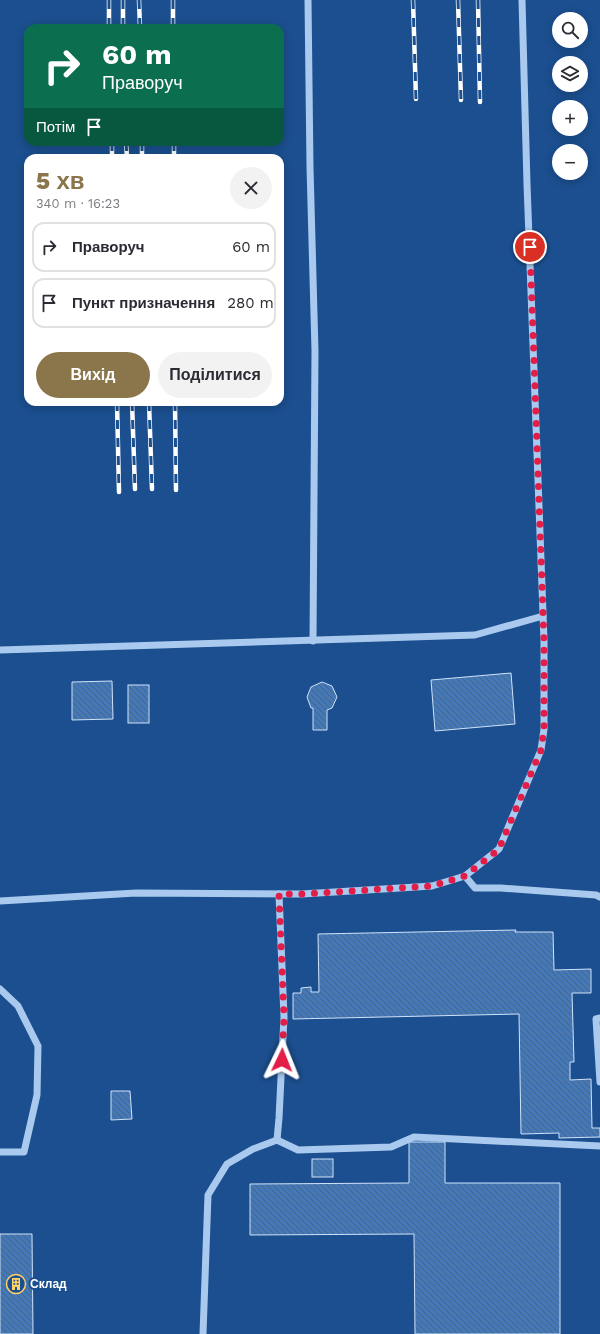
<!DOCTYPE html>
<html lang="uk">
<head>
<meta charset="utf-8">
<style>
	:root { --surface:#fff; --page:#f2f2f3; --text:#2b2b33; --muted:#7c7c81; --line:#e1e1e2; --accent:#8a764a }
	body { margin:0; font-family:"Work Sans",sans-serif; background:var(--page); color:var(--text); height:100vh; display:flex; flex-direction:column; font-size:15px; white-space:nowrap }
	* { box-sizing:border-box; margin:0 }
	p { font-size:13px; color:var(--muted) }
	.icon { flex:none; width:22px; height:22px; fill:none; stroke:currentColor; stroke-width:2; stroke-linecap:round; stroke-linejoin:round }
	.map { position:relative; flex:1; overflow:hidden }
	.panel { position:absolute; left:24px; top:154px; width:260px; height:252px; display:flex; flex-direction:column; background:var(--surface); border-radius:12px; box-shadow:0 2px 10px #0003 }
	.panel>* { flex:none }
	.guide { position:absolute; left:24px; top:24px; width:260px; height:122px; border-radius:12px; box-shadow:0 2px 10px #0003; background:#0b6e4f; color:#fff; overflow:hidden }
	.fabs { position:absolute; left:552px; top:12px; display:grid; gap:8px }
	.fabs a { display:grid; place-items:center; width:36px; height:36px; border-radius:50%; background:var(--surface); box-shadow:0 2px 10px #0003; font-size:20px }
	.pin { position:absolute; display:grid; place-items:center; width:34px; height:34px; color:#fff; margin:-17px; border:2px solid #fff; border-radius:50%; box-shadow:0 1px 4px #0007 }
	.me { position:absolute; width:44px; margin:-22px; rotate:2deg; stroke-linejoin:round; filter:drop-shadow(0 0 3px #0008) }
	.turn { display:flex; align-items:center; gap:14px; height:84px; padding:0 12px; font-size:18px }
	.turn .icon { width:52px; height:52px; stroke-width:2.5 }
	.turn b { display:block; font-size:28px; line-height:34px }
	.then { display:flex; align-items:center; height:38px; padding:0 12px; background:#0003; gap:8px; font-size:15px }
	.round { display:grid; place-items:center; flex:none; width:42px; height:42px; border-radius:21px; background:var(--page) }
	.overview { display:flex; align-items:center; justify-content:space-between; height:68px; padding:0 12px }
	h1 { font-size:24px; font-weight:800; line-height:30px; color:var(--accent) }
	.cta { display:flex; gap:8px; margin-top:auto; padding:8px 12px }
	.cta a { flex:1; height:46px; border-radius:24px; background:var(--accent); color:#fff; font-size:16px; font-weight:800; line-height:46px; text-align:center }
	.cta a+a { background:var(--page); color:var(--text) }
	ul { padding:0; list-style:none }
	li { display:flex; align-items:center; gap:12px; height:50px; margin:0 8px 6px; padding:0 4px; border:2px solid var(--line); border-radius:12px }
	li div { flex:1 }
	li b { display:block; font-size:15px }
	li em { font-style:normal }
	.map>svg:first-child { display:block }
	.building { fill:url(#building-back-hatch); stroke:#cfe3fa }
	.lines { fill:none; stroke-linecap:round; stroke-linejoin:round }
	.minor { stroke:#a9c9ee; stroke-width:7 }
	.rail-casing { stroke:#fff; stroke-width:4.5 }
	.rail { stroke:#1b4f8f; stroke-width:3; stroke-dasharray:9; stroke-linecap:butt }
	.route { stroke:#e11d48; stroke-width:7; stroke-dasharray:0 12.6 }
	.labels { text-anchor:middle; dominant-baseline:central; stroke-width:4; stroke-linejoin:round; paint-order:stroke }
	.poi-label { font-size:12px; font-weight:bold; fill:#fff; stroke:#1b4f8f; text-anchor:start }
</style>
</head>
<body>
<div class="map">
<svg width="600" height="1334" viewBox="0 0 600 1334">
	<defs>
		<pattern id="building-back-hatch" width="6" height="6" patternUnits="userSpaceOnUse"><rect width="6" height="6" fill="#4478b7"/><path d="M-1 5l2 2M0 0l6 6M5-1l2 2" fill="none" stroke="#486282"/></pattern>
	</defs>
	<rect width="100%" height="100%" fill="#1b4f8f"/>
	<g class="building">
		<polygon points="511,673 515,724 435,731 431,680"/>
		<polygon points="112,681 113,719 72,720 72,682"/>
		<polygon points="322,682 332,686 337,697 332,708 327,710 327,730 313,730 313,708 311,708 307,697 311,687"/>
		<rect x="128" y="685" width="21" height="38"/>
		<polygon points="516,930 515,932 553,932 554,970 591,969 591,993 572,993 574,1062 570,1062 570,1080 591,1079 592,1128 600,1128 600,1137 559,1138 559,1133 521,1134 519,1014 293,1019 293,993 301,993 301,988 311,987 311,992 319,992 318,934"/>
		<polygon points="111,1091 130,1091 132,1119 111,1120"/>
		<polygon points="409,1142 445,1142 445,1183 560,1183 560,1334 415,1334 414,1234 250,1235 250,1184 409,1183"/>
		<rect x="312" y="1159" width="21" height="18"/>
		<polygon points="0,1234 32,1234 33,1334 0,1334"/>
	</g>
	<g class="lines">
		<g class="minor">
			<polyline points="308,0 310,167 315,351 313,641"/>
			<polyline points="0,650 475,635 543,616"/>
			<polyline points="465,876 475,888 501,888 596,895 600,897"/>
			<polyline points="0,901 136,893 302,894 432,886 465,876 499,849 541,750 544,729 544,641 527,184 522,0"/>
			<polyline points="0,989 18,1006 38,1046 37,1095 24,1152 0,1152"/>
			<polyline points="600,1018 596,1019 600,1082"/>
			<polyline points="277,1140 279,1118 284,1017 279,894"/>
			<polyline points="203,1334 208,1195 227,1164 253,1149 277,1140 298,1150 391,1147 414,1137 600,1146"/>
		</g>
		<g class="rail-casing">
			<g id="rail">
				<polyline points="109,0 109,28"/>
				<polyline points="123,0 123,28"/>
				<polyline points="139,0 140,28"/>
				<polyline points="173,0 173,28"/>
				<polyline points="413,0 416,99"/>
				<polyline points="458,0 461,100"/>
				<polyline points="478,0 480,102"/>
				<polyline points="112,142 112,158"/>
				<polyline points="126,142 127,158"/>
				<polyline points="142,142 142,158"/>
				<polyline points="174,142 174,158"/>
				<polyline points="117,402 119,492"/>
				<polyline points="132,402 135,489"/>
				<polyline points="149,402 152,489"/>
				<polyline points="175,402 176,490"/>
			</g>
		</g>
		<use href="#rail" class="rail"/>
	</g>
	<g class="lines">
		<polyline class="route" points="282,1060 284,1017 279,894 302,894 432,886 465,876 499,849 541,750 544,729 544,641 530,247"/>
	</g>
	<defs>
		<g id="building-ring" transform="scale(1)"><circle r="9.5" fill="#1b4f8f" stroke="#ffd166" stroke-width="1.5"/><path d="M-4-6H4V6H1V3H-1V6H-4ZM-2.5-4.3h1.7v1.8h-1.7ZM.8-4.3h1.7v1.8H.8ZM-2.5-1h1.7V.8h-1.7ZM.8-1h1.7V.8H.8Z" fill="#ffd166"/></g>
	</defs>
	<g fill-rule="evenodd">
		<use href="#building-ring" x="16" y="1284"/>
	</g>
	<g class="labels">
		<g class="poi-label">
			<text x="30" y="1284">Склад</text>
		</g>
	</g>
</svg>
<div class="fabs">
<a><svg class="icon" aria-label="search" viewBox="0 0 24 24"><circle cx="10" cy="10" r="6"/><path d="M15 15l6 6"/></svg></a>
<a><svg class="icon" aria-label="layers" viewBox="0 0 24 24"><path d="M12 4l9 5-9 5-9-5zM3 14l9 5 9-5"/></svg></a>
<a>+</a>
<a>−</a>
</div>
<div class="pin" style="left:530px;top:247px;background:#d93025"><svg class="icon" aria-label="arrive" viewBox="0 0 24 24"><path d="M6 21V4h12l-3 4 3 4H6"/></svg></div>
<svg class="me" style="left:282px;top:1060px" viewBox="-20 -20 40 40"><path d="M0-17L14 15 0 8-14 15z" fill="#e11d48" stroke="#fff" stroke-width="4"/></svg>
<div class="guide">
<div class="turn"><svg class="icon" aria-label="right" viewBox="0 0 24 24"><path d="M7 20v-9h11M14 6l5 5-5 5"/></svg><div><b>60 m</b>Праворуч</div></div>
<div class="then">Потім<svg class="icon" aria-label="arrive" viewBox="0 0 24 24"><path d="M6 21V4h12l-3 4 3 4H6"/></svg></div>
</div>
<section class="panel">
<div class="overview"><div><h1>5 хв</h1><p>340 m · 16:23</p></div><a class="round"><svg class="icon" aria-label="close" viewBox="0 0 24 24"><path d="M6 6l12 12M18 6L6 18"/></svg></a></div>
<ul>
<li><svg class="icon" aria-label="right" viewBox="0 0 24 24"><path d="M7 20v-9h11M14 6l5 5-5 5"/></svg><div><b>Праворуч</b></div><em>60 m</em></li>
<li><svg class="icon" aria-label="arrive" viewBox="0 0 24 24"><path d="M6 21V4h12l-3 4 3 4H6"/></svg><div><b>Пункт призначення</b></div><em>280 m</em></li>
</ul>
<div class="cta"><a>Вихід</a><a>Поділитися</a></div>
</section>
</div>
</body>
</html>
